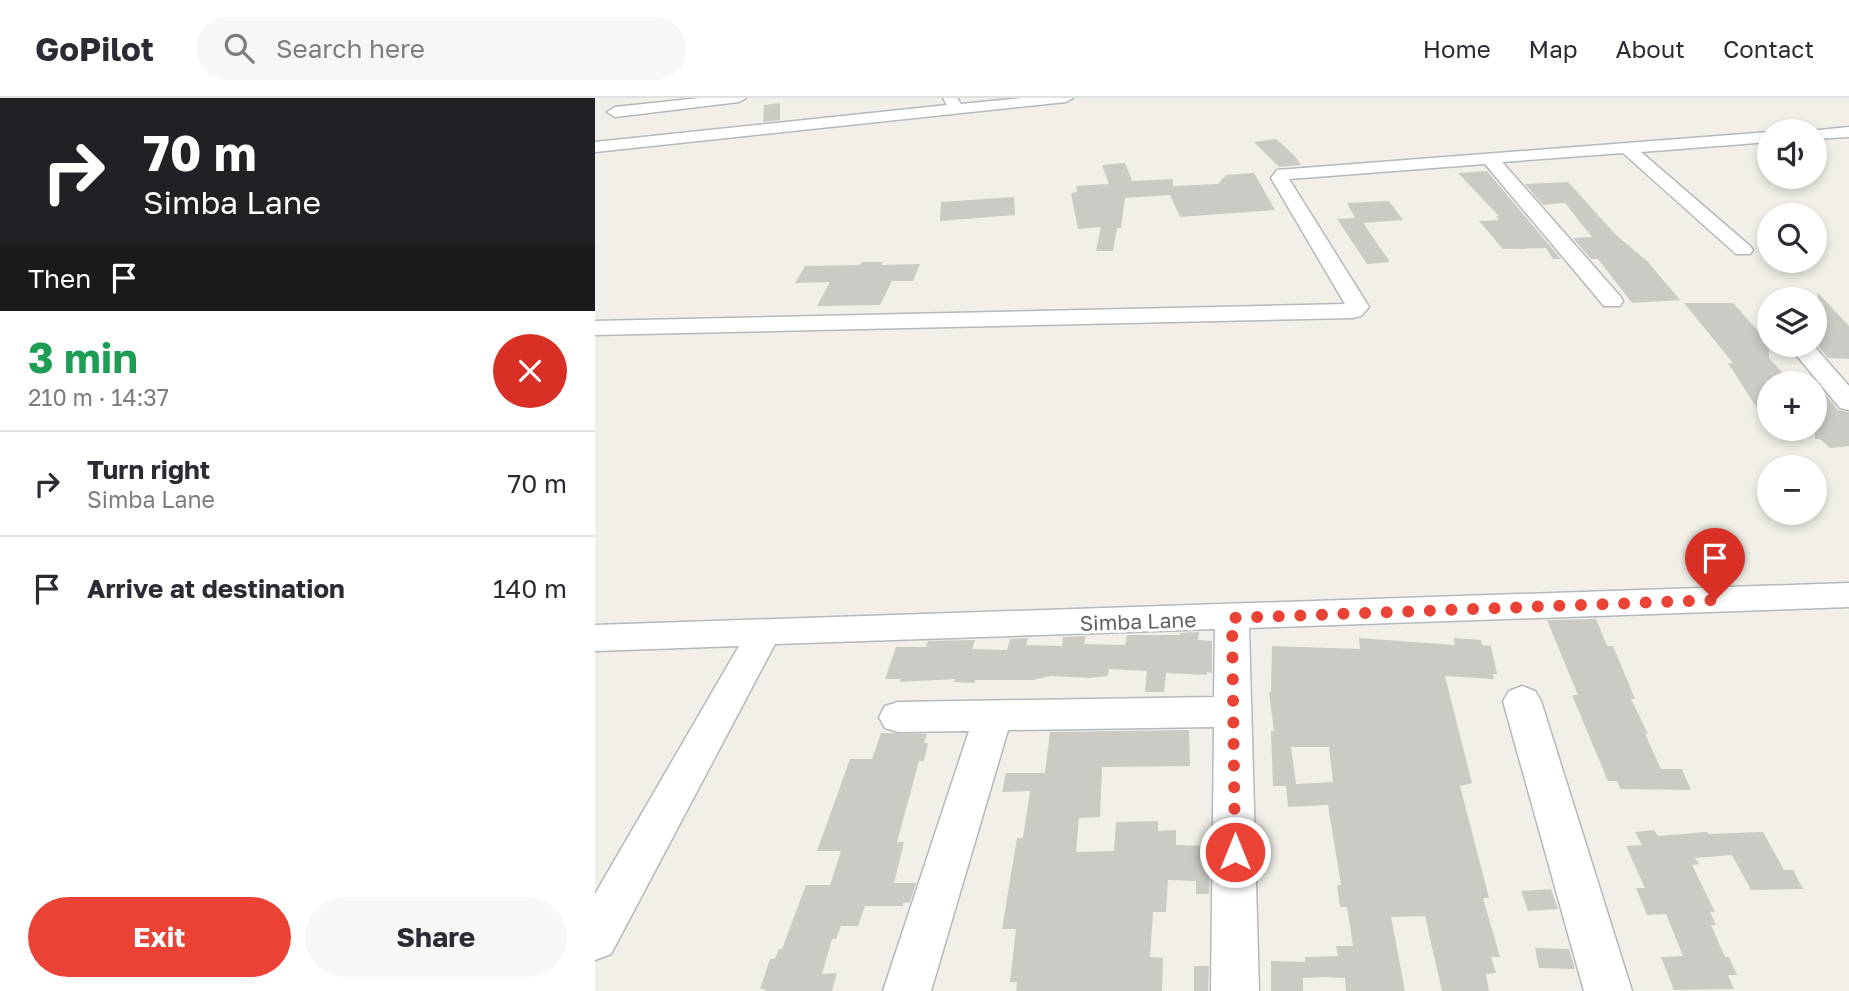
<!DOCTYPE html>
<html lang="en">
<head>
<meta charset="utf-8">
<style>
	:root { --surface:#fff; --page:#f7f7f7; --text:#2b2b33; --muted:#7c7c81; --line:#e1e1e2; --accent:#ea4335 }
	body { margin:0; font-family:"Golos Text",sans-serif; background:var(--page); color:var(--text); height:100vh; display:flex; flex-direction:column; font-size:26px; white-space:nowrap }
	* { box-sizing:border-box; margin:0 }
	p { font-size:23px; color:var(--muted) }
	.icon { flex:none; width:38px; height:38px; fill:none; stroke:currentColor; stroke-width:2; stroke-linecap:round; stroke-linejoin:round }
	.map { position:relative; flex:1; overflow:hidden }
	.details { display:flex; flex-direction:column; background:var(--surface); width:595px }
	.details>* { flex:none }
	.banner { background:#202124; color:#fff; overflow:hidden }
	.tools { position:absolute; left:1162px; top:21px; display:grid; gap:14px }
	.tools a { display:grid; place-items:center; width:70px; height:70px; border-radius:50%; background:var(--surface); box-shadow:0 4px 10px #0003; font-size:35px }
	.pin { position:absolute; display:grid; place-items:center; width:60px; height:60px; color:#fff; margin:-72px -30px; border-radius:50% 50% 50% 0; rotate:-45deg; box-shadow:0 0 7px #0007 }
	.pin .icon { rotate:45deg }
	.me { position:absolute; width:77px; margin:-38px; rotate:0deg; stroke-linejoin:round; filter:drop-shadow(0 0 5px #0008) }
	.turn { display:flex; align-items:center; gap:24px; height:147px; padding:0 28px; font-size:32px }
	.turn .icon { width:91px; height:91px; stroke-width:2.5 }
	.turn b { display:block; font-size:49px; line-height:60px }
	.then { display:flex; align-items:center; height:66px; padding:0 28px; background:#0003; gap:14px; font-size:26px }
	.round { display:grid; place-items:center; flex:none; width:74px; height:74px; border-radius:37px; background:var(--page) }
	.summary { display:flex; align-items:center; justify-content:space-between; height:119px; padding:0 28px }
	h1 { font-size:42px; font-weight:700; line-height:52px; color:#1e9e55 }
	.cta { display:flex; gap:14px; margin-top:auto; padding:14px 28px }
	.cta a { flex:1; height:80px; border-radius:42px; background:var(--accent); color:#fff; font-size:28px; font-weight:700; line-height:80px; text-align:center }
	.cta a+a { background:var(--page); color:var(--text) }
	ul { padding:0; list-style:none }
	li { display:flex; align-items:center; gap:21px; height:105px; padding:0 28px; border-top:2px solid var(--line) }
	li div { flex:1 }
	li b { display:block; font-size:26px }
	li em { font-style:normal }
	header { display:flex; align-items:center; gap:42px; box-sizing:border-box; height:98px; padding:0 35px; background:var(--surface); border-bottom:2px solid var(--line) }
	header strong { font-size:33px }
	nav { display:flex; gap:38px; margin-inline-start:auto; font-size:24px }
	.search { width:490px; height:63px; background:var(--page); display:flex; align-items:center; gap:18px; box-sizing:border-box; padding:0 24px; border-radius:38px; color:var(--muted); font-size:26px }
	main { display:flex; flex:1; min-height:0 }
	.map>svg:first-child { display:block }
	.building { fill:#cccac5; fill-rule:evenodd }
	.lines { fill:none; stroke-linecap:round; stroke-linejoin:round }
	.minor-casing { stroke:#b5b8bc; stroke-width:3 }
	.minor { fill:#fff; fill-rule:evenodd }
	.route { stroke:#ea4335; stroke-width:12; stroke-dasharray:0 21.6 }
	.labels { text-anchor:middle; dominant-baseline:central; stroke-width:6; stroke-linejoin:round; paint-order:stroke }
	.street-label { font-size:21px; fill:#5f6368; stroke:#fff }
</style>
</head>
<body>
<header>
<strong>GoPilot</strong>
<div class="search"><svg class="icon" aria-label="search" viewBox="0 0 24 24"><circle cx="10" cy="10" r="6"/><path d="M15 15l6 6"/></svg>Search here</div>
<nav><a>Home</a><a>Map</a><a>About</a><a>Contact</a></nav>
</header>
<main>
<section class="details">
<div class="banner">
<div class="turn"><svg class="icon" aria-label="right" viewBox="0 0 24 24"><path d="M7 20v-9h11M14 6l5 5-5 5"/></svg><div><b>70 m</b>Simba Lane</div></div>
<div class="then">Then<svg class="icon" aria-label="arrive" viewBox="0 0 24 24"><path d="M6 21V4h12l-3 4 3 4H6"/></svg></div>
</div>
<div class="summary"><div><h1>3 min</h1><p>210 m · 14:37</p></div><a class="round" style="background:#d93025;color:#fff"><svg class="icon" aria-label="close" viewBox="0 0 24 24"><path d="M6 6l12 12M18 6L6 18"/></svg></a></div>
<ul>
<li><svg class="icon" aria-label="right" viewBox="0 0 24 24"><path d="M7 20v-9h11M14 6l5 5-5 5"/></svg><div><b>Turn right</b><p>Simba Lane</p></div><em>70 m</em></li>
<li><svg class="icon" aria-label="arrive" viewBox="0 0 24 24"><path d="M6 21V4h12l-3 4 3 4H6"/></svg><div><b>Arrive at destination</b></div><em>140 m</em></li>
</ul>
<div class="cta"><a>Exit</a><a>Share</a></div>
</section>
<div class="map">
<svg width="1254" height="893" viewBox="0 0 1254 893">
	<rect width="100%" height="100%" fill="#f1efe8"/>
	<g class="building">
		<polygon points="185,5 185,22 168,24 169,7"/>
		<polygon points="681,41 699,57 706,67 684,69 659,44"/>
		<polygon points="530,65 537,83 578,81 578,88 623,86 631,77 659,75 680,112 585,119 575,97 530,100 526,130 522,130 518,153 501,153 506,129 483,131 476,95 482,94 481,88 514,86 507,67"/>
		<polygon points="892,73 966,161 958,161 951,150 908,151 884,123 904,122 901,118 904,118 863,75"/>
		<polygon points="973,84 1021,137 1053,164 1085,202 1037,205 1003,161 996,161 978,140 997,139 970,105 948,107 930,86"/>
		<polygon points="419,99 420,117 345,123 346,104"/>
		<polygon points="794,103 808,122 768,125 795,164 772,166 742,121 760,120 752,105"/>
		<polygon points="267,164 288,164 286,167 325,166 318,183 297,183 285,207 222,208 235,184 200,185 210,168 265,167"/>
		<polygon points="1223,195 1254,228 1254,261 1233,260 1220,245"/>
		<polygon points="1089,205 1138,205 1163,233 1174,233 1174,260 1197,285 1174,285 1174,329 1133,265 1138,265"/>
		<polygon points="1220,284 1243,312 1254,314 1254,348 1235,350 1225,341 1220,341"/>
		<polygon points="1001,521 1012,548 1018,548 1040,601 1036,601 1053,636 1050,636 1066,671 1087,671 1096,692 1025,691 1022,683 1013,683 977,597 983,597 952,522"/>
		<polygon points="604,534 603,542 617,543 617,575 612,574 612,577 571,575 569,594 550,594 552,573 514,571 513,578 495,580 456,578 438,582 380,582 380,585 359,584 360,581 305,584 306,581 290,581 301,549 331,549 333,543 380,542 377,551 412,552 415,541 433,540 431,547 467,548 468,539 491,538 489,546 530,547 532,537 585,537 585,535"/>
		<path d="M764 540 860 547 859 540 886 542 887 547 896 548 902 576H898L899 581 850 578 877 685 865 688 894 800H888L905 859H896L901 875 891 876 894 893H847L830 818 796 819 810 893H751L750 880 732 879 708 880V893H676V863L710 864V859L743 858 741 848H758L752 809H745L742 787H746L733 707 693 709 691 688H678L676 633H679L674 594H676L677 548 765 551ZM696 649H734L738 684 701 686Z"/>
		<polygon points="594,632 595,668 507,669 505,719 484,720 481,754 519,753 521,724 563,723 563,733 581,732 581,747 615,748 614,796 601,796 601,783 573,782 571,814 558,814 555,859 568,860 567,893 421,893 422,884 415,884 421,831 407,831 422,740 428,740 435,693 407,694 411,675 450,675 455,634"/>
		<polygon points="286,635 332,636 329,645 333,645 329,663 324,663 302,744 309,744 299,785 321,785 315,804 308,805 308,808 270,808 263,828 246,828 241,841 237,841 227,876 242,875 237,893 169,893 170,891 165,891 175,861 180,861 184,851 187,851 211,787 235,787 246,753 222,753 255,661 277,661"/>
		<polygon points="1059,732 1063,738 1112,734 1113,736 1168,734 1189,772 1198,772 1208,791 1156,792 1137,757 1100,760 1104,766 1097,767 1120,814 1115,814 1121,827 1116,827 1130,859 1134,859 1142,877 1133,877 1139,891 1079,892 1066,859 1088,858 1071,816 1052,817 1041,790 1050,790 1031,748 1047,747 1040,734"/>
		<polygon points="956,791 963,811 933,813 926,793"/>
		<polygon points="940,850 974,851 980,871 944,870"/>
		<polygon points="599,868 614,868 613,893 599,893"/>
	</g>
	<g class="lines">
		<g class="minor-casing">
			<g id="minor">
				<polygon points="105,0 151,0 144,4 20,19 12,14 20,9"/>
				<polygon points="348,0 362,0 366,6 427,0 478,0 471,4 0,54 0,44 352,7"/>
				<polygon points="1254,29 1254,39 1220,41 1220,33 1214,33"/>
				<polygon points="1174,34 1174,44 1046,54 1155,148 1158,152 1155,156 1141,156 1028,55 907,64 1025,198 1028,203 1025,208 1009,208 890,66 694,81 774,209 766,218 758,220 0,237 0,223 750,206 676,80 682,72"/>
				<polygon points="1193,247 1218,247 1254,288 1254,312 1245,310"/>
				<polygon points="1254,485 1254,509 654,530 664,893 616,893 619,629 413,632 336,893 288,893 374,633 303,634 290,630 284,619 290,608 303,604 619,599 620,531 180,546 16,856 0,862 0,796 144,548 0,553 0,527"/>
				<polygon points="927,588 940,593 946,603 1037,893 989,893 908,603 914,593"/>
			</g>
		</g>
		<use href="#minor" class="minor"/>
	</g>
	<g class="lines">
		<polyline class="route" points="640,754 637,520 1120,502"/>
	</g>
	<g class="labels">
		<g class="street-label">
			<text transform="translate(543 523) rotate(-2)">Simba Lane</text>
		</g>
	</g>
</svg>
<div class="tools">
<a><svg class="icon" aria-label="sound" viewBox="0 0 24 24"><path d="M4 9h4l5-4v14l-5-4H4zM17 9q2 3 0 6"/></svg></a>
<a><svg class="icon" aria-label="search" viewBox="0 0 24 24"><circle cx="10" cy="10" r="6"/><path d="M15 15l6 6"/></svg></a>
<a><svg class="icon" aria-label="layers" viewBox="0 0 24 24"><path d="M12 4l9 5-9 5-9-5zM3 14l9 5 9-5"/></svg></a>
<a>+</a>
<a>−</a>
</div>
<div class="pin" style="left:1120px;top:502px;background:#d93025"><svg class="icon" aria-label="arrive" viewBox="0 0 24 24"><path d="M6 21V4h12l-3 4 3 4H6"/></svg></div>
<svg class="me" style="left:640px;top:754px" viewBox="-20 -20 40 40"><circle r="17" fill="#ea4335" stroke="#fff" stroke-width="3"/><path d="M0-11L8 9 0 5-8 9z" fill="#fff"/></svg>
</div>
</main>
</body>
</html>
